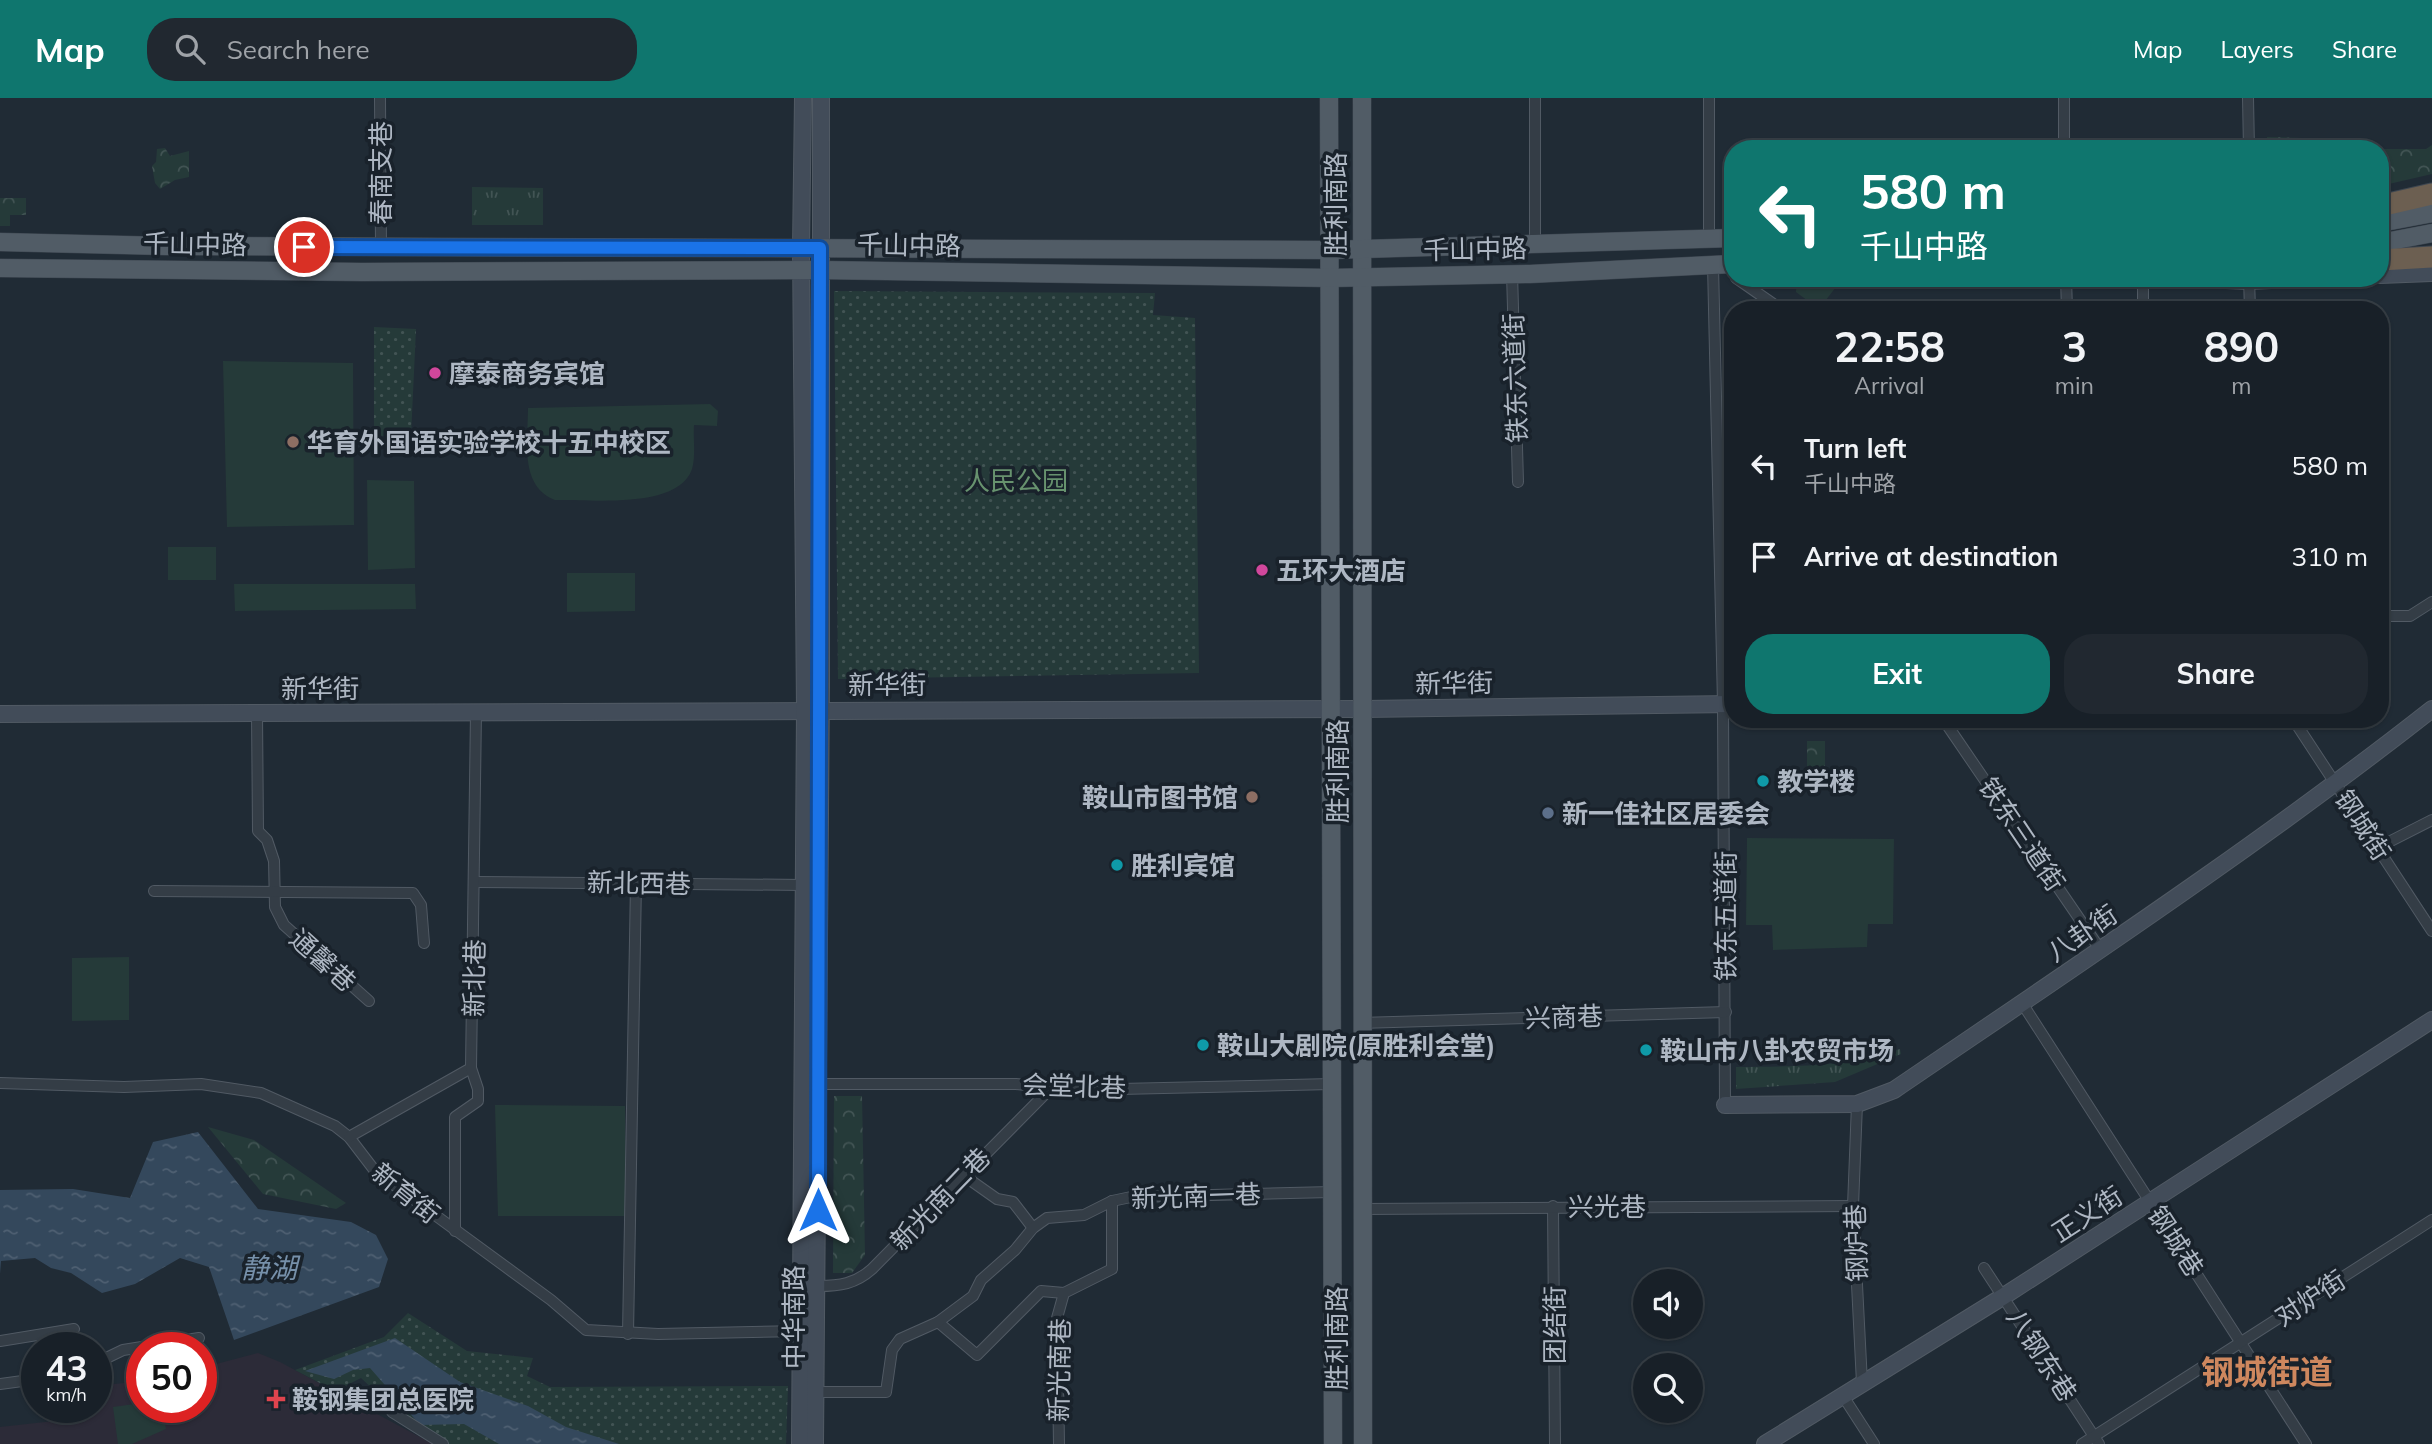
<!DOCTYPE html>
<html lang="en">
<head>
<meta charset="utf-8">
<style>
	:root { --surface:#182028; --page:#212830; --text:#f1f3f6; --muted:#9fa3a8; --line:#363e45; --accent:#0f766e }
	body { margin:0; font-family:Mulish,"Noto Sans SC",sans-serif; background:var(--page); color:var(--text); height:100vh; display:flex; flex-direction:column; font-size:26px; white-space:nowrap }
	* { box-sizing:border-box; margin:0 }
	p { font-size:23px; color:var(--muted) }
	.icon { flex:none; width:38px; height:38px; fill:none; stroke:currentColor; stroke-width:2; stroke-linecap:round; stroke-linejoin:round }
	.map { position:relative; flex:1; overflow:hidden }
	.details { position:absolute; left:1724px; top:203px; width:665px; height:427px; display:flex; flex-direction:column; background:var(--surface); border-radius:28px; box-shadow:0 2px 5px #0004,0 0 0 2px var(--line) }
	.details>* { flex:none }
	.guide { position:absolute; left:1724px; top:42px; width:665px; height:147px; border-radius:28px; box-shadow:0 2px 5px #0004,0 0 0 2px var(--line); background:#0f766e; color:#fff; overflow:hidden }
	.buttons { position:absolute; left:1633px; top:1171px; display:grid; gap:14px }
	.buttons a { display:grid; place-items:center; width:70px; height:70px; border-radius:50%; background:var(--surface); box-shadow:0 2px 5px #0004,0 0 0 2px var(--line); font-size:35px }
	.speed { position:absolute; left:21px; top:1234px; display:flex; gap:14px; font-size:35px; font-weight:700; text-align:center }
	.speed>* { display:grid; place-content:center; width:91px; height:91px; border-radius:50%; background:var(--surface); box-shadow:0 2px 5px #0004,0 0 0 2px var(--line); line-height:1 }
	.speed small { font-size:18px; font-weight:400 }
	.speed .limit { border:10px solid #d22; background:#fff; color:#111 }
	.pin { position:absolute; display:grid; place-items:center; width:60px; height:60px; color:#fff; margin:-30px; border:4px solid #fff; border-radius:50%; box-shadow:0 2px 7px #0007 }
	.me { position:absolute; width:77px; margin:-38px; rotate:0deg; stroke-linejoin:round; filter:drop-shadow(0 0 5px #0008) }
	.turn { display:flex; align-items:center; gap:24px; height:147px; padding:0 21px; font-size:32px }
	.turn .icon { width:91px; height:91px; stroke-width:2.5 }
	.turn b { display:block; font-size:49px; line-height:60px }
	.eta { display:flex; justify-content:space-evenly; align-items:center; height:119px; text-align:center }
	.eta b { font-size:42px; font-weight:700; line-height:49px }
	.action { display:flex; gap:14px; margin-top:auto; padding:14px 21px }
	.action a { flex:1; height:80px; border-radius:28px; background:var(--accent); color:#fff; font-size:28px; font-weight:700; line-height:80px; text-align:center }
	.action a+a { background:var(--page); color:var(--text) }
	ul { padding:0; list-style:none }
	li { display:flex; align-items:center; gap:21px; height:91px; padding:0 21px }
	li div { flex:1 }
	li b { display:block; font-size:26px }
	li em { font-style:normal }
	header { display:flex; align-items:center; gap:42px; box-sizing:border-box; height:98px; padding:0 35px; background:var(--accent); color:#fff }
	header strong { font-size:33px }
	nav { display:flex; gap:38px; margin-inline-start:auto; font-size:24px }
	.search { width:490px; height:63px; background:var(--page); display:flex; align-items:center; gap:18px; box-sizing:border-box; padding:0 24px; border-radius:28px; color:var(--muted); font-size:26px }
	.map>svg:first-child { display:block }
	.medical { fill:#2c2b38 }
	.grass { fill:url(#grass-tufts) }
	.forest { fill:url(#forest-crowns) }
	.park { fill:url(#park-dots) }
	.pitch { fill:#253a39 }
	.water { fill:url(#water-ripples) }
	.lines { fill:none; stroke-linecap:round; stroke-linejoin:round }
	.street-casing { stroke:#515a64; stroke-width:12 }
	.secondary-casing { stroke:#515a64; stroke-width:18 }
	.primary-casing { stroke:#3d4650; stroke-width:19 }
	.highway-casing { stroke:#3e4751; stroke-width:23 }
	.street { stroke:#343d46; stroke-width:10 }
	.secondary { stroke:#424c59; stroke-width:16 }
	.primary { stroke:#515c66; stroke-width:18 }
	.highway { stroke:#6c5f51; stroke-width:21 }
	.route-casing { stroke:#114b97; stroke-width:18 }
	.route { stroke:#1a73e8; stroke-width:12 }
	.hotel-dot { fill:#d1479c; stroke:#19222b; stroke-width:2.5 }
	.education-dot { fill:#8d6e63; stroke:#19222b; stroke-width:2.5 }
	.culture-dot { fill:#0f9aa8; stroke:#19222b; stroke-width:2.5 }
	.service-dot { fill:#5c6f8a; stroke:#19222b; stroke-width:2.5 }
	.health-dot { fill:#e0444e; stroke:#19222b; stroke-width:2.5 }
	.labels { text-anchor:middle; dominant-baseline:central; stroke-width:7; stroke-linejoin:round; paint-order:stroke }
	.street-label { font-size:26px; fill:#aeb7c3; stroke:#19222b }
	.poi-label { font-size:26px; font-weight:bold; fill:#aeb7c3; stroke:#19222b; text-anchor:start }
	.park-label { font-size:26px; fill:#67926e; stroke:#19222b }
	.water-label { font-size:28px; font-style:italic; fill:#7690aa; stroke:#19222b }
	.district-label { font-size:33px; font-weight:bold; fill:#ce875e; stroke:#19222b }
</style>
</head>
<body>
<header>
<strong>Map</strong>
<div class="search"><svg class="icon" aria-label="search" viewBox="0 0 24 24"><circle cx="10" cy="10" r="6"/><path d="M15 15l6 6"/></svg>Search here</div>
<nav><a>Map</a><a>Layers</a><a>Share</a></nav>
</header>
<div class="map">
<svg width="2432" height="1346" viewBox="0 0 2432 1346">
	<defs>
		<pattern id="grass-tufts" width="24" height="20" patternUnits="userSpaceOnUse" patternTransform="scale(1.75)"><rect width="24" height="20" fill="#253a39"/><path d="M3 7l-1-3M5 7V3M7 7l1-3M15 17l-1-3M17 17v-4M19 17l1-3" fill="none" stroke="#425454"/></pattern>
		<pattern id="forest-crowns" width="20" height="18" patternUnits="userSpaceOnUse" patternTransform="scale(1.75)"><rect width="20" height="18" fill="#253a39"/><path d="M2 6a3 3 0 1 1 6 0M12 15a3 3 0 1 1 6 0" fill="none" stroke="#425454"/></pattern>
		<pattern id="park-dots" width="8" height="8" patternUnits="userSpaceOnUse" patternTransform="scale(1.75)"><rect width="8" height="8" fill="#253a39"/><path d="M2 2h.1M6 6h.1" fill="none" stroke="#425454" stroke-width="1.8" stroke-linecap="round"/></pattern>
		<pattern id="water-ripples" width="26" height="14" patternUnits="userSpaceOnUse" patternTransform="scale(1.75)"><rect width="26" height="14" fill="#34485c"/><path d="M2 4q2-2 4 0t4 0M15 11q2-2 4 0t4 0" fill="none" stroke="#4f6072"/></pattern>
	</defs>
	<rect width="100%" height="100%" fill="#202b35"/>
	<polygon class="medical" points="258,1255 280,1264 433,1346 0,1346 0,1329 72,1321 72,1309 96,1309 96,1288 142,1283 142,1309 201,1309 201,1270"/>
	<g class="grass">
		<polygon points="472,89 543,90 543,127 472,127"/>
		<polygon points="1797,181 1842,181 1819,211 1796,194"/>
		<path d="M1900 951 1901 956 1835 984 1736 991V969C1797 968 1841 970 1900 951Z"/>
	</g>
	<g class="forest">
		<polygon points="2267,39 2302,40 2302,51 2267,51"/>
		<polygon points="2432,47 2432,76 2380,88 2380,51 2426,51"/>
		<polygon points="165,50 170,58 189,53 189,79 175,82 160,91 155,85 152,68 156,64 157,51"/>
		<polygon points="0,100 26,100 26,117 10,117 10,128 0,128"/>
		<rect x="1807" y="643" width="18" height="42"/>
		<polygon points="834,998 862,998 865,1157 852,1175 833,1175"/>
		<polygon points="208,1029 254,1042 346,1105 336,1111 263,1096"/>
	</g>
	<g class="park">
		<polygon points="834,193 1155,195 1153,217 1195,220 1199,575 838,581"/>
		<polygon points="374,229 416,231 411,338 374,338"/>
		<polygon points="408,1215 467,1253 533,1260 527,1278 550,1289 788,1288 786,1346 449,1346 388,1305 361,1280 335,1293 295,1272 384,1239"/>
	</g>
	<g class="pitch">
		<polygon points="223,263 353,265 354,427 227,429"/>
		<path d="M710 306 718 313 717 328 694 327C693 340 696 359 692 371 678 412 590 401 555 402 519 388 528 342 528 310Z"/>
		<polygon points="367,382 414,383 415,470 368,472"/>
		<rect x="168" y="449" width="48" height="33"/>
		<polygon points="567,475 635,475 635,513 567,514"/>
		<polygon points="234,486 415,486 416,511 235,513"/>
		<polygon points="1747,740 1894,741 1893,826 1868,826 1867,849 1773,852 1772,827 1746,827"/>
		<polygon points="129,859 129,922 72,923 72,860"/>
		<polygon points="495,1007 625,1008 626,1118 498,1118"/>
		<polygon points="142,1305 142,1309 162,1309 166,1331 132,1346 118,1346 113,1309"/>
	</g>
	<g class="water">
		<polygon points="198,1034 258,1111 351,1124 376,1137 388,1161 379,1189 234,1242 209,1169 180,1160 135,1186 102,1195 71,1175 51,1170 35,1160 1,1163 0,1176 0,1092 73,1091 130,1100 153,1044"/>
		<polygon points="395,1240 460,1284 528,1308 566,1329 619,1346 499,1346 464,1326 420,1327 370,1270 353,1272 334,1281 305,1273"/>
	</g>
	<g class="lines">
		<g class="street-casing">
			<g id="street">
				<polyline points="380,0 381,150"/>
				<polyline points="1709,0 1709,139"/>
				<polyline points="2064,0 2064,51"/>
				<polyline points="2248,0 2249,51"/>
				<polyline points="1535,147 1535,0"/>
				<polyline points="1713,167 1723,606 1725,1007"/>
				<polyline points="1512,175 1518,384"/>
				<polyline points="1736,180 1782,212"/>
				<polyline points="2066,180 2067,212"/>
				<polyline points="2249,180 2250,212"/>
				<polyline points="2143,212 2143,180"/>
				<polyline points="2380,518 2410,518 2432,504"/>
				<polyline points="257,615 258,733 267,742 274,763 275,809 284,827 369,903"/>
				<polyline points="1943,621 2100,851"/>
				<polyline points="2293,621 2432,833"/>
				<polyline points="2377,750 2432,722"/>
				<polyline points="474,784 804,787"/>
				<polyline points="154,793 413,795 421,807 424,845"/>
				<polyline points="2022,905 2306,1346"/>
				<polyline points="1360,925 1726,914"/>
				<polyline points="0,985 124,989 201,986 261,995 335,1028 349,1039 375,1073 551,1202 586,1232 658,1236 801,1233"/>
				<polyline points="818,986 1016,986 1077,992 1331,986"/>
				<polyline points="1857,1006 1853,1108 1862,1285"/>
				<polyline points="349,1039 471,970"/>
				<polyline points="963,1077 997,1101 1013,1104 1033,1130"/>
				<polyline points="1553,1108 1555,1346"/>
				<polyline points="1362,1111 1853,1108"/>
				<polyline points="455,1133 455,1019 478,1003 478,991 471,970 476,614"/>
				<polyline points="1984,1170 2099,1346"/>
				<path d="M818 1188C840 1188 855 1186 872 1171L1051 990"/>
				<polyline points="938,1224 977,1257 1041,1193 1064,1195"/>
				<polyline points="628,1236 636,785"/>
				<polyline points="0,1243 74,1231"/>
				<polyline points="96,1265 123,1252 199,1240"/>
				<polyline points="0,1286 37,1281"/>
				<polyline points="817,1294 886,1294 892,1252 900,1241 938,1224 973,1198 981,1182 1015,1152 1033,1130 1047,1120 1084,1117 1112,1103 1131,1099 1331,1094"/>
				<polyline points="1843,1298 1874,1346"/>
				<polyline points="392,1314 443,1346"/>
				<polyline points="1059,1346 1057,1220 1064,1195 1112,1171 1112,1103"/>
				<polyline points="2082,1346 2432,1122"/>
			</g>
		</g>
		<g class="secondary-casing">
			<g id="secondary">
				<polyline points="2380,177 2432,175"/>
				<polyline points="2180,180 2249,183 2317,180"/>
				<polyline points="0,616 1364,611 1732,606"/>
				<path d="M1725 1007 1857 1006 1894 992C2076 868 2259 747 2432 611"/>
				<polyline points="800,1346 805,611 801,150 803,0"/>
				<polyline points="815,1346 821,590 821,0"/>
				<polyline points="1765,1346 2004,1198 2432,922"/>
			</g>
		</g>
		<g class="primary-casing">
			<g id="primary">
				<polyline points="1329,0 1333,1346"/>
				<polyline points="1362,0 1363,1346"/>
				<polyline points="2380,125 2432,115"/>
				<polyline points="0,144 165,148 1329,152 1732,140"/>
				<polyline points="2380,145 2432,135"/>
				<polyline points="0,170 362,174 820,172 1330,180 1530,176 1732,166"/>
			</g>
		</g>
		<g class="highway-casing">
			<g id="highway">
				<polyline points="2380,108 2432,96"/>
				<polyline points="2380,162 2432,159"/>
			</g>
		</g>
		<use href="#street" class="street"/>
		<use href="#secondary" class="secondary"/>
		<use href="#primary" class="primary"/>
		<use href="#highway" class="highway"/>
	</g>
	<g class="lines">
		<g class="route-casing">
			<polyline id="route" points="304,149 820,150 818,1112"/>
		</g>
		<use href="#route" class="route"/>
	</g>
	<g class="hotel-dot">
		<circle cx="435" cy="275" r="7"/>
		<circle cx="1262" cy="472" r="7"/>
	</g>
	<g class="education-dot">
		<circle cx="293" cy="344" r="7"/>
		<circle cx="1252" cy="699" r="7"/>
	</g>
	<g class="culture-dot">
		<circle cx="1763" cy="683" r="7"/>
		<circle cx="1117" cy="767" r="7"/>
		<circle cx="1203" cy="947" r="7"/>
		<circle cx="1646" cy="952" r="7"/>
	</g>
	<circle class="service-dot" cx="1548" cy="715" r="7"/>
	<path class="health-dot" d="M272.5 1290.5h7v7h7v7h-7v7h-7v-7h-7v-7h7z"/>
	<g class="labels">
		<g class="street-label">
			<text transform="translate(380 75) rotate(-90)">春南支巷</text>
			<text transform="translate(1335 106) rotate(-90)">胜利南路</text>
			<text transform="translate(195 146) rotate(1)">千山中路</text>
			<text transform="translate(909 147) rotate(1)">千山中路</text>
			<text transform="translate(1475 151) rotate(-1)">千山中路</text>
			<text transform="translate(1515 280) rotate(-92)">铁东六道街</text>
			<text transform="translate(1454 585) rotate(-1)">新华街</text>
			<text x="887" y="586">新华街</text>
			<text x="320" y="590">新华街</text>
			<text transform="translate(1337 673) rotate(-90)">胜利南路</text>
			<text transform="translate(2363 727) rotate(57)">钢城街</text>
			<text transform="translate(2022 736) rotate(56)">铁东三道街</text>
			<text transform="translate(639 785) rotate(1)">新北西巷</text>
			<text transform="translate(1725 818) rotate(-90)">铁东五道街</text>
			<text transform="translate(2082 835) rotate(-34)">八卦街</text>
			<text transform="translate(323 862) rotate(42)">通馨巷</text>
			<text transform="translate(474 880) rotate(-89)">新北巷</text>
			<text transform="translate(1564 919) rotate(-2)">兴商巷</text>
			<text transform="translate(1074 988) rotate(2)">会堂北巷</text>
			<text transform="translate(406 1095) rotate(39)">新育街</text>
			<text transform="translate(1196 1098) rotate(-2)">新光南一巷</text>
			<text transform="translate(940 1101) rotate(-46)">新光南二巷</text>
			<text x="1607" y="1108">兴光巷</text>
			<text transform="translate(2087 1116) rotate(-33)">正义街</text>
			<text transform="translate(2176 1143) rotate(57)">钢城巷</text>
			<text transform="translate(1856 1145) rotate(-92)">钢炉巷</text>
			<text transform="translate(2310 1200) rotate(-33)">对炉街</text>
			<text transform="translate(793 1219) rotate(-90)">中华南路</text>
			<text transform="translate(1554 1227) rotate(-90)">团结街</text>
			<text transform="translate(1336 1240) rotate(-90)">胜利南路</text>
			<text transform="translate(2042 1257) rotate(57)">八钢东巷</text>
			<text transform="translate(1059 1272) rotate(-89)">新光南巷</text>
		</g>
		<g class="poi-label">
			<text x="449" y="275">摩泰商务宾馆</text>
			<text x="307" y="344">华育外国语实验学校十五中校区</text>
			<text x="1276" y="472">五环大酒店</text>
			<text x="1777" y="683">教学楼</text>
			<text x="1238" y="699" text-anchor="end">鞍山市图书馆</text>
			<text x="1562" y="715">新一佳社区居委会</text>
			<text x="1131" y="767">胜利宾馆</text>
			<text x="1217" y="947">鞍山大剧院(原胜利会堂)</text>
			<text x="1660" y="952">鞍山市八卦农贸市场</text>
			<text x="292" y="1301">鞍钢集团总医院</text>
		</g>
		<g class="park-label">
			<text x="1016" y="382">人民公园</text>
		</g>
		<g class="water-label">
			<text x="269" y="1169">静湖</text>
		</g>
		<g class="district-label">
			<text x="2267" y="1273">钢城街道</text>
		</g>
	</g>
</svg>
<div class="buttons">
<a><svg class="icon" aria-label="sound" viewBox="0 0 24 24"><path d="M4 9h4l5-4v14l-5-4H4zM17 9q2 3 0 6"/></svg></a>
<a><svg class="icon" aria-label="search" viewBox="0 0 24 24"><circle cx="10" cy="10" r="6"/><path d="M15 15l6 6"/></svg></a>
</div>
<div class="speed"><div>43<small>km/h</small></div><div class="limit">50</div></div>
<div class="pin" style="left:304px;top:149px;background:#d93025"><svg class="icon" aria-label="arrive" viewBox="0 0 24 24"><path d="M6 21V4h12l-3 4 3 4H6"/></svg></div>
<svg class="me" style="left:818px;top:1112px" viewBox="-20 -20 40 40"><path d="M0-17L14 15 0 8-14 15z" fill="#1a73e8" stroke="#fff" stroke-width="4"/></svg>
<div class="guide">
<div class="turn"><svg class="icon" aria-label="left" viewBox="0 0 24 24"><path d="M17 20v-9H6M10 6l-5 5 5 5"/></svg><div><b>580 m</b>千山中路</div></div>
</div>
<section class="details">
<div class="eta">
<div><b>22:58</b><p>Arrival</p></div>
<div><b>3</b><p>min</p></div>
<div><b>890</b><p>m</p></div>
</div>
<ul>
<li><svg class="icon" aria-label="left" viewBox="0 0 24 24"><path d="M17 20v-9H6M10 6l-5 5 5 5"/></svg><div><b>Turn left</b><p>千山中路</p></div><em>580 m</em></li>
<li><svg class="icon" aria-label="arrive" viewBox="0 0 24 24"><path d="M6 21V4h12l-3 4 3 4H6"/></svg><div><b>Arrive at destination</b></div><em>310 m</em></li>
</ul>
<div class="action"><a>Exit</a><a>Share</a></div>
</section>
</div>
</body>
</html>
